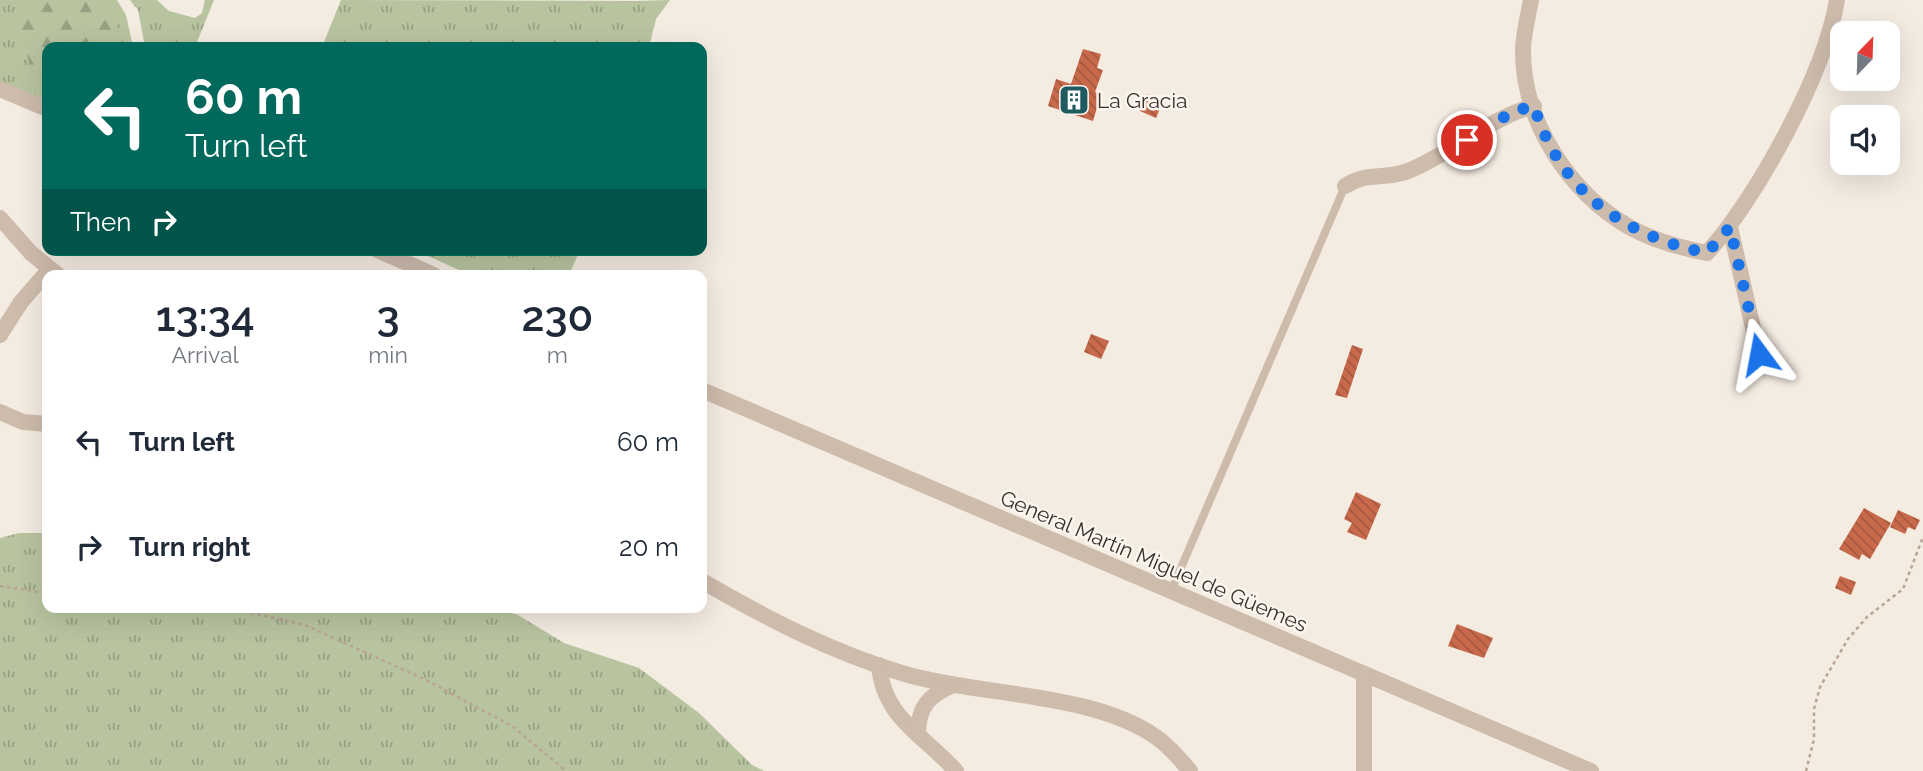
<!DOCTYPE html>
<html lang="en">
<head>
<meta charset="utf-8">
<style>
	:root { --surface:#fff; --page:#f6f6f7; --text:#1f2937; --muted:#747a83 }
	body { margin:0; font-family:Raleway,sans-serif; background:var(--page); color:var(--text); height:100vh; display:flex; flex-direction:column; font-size:26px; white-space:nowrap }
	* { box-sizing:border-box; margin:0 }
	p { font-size:23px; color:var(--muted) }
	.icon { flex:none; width:38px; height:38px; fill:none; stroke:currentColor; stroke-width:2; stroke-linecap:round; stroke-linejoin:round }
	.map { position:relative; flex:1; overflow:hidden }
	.side { position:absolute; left:42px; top:270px; width:665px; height:343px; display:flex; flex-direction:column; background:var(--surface); border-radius:14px; box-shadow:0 7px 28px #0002 }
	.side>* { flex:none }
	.hud { position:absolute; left:42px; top:42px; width:665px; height:214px; border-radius:14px; box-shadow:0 7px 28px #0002; background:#00695c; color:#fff; overflow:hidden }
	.needle { width:46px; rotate:23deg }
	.tools { position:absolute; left:1830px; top:21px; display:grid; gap:14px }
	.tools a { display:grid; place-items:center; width:70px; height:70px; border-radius:14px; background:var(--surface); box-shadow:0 7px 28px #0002; font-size:35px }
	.pin { position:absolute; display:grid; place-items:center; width:60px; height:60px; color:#fff; margin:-30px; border:4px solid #fff; border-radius:50%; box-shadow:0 2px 7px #0007 }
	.me { position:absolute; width:77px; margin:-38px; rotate:347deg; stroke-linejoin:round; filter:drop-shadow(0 0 5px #0008) }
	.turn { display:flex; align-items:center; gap:24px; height:147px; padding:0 28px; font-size:32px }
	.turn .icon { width:91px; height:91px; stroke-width:2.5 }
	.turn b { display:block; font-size:49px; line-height:60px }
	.then { display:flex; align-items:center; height:66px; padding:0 28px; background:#0003; gap:14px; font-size:26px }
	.eta { display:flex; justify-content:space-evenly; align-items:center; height:119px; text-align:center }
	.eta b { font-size:42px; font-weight:600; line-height:49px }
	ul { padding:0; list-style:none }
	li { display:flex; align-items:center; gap:21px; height:105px; padding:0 28px }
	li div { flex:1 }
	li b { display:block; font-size:26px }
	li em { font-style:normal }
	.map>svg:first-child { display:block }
	.grass { fill:url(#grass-tufts) }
	.forest { fill:url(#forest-firs) }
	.building { fill:url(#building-back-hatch) }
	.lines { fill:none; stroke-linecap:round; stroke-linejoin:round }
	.path { stroke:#b9a596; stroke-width:2.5; stroke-dasharray:3.5 3.5; stroke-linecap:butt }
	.lane { stroke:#cdbbac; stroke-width:8 }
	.street { stroke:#cdbbac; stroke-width:16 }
	.route { stroke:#1a73e8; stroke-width:12; stroke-dasharray:0 21.6 }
	.labels { text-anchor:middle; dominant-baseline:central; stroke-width:5; stroke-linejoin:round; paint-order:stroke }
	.poi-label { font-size:21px; fill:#3b302b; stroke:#fbf5ee; text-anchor:start }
	.street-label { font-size:21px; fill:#3b302b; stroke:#fbf5ee }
</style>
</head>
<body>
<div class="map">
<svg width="1923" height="771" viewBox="0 0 1923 771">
	<defs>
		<pattern id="grass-tufts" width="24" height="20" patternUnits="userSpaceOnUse" patternTransform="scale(1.75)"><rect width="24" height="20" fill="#b8c4a0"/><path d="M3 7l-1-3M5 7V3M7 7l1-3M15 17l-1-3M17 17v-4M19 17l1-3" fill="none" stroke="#97a083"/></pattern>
		<pattern id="forest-firs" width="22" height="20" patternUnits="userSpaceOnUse" patternTransform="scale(1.75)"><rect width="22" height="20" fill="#b8c4a0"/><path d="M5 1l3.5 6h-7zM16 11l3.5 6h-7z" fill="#97a083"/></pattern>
		<pattern id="building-back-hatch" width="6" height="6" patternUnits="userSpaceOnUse" patternTransform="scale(1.75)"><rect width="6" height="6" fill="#c8694b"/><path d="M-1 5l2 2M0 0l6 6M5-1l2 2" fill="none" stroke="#a4573f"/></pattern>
	</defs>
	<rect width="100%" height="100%" fill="#f4ebe1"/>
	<g class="grass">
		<polygon points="0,0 117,0 126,15 133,47 47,47 47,101 0,82"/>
		<polygon points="130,0 157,0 169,11 195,18 202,13 205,0 214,0 195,47 145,47 138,10"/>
		<polygon points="341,0 637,1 670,0 656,19 649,47 322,47"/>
		<polygon points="415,250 580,250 569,275 470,275"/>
		<polygon points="19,533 47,533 47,607 486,607 518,615 564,643 639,668 699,713 752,765 764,771 0,771 0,538"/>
	</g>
	<path class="forest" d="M16 0H92L116 23 125 47H47V87C23 64 21 32 16 0Z"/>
	<g class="building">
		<polygon points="1083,49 1101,54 1097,68 1103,70 1095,92 1101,94 1093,121 1048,106 1056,79 1071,84"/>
		<polygon points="1147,94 1163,101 1156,118 1140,111"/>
		<polygon points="1091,334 1109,341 1101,359 1084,352"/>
		<polygon points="1352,345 1363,349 1347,398 1335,395"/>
		<polygon points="1356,492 1381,504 1366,540 1347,532 1352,523 1344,519"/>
		<polygon points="1864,508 1891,523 1870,559 1862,554 1859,560 1839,549"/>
		<polygon points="1898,510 1920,520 1915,530 1908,527 1905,534 1890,527"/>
		<polygon points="1840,576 1856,582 1851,595 1835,588"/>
		<polygon points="1457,624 1493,638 1484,658 1448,646"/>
	</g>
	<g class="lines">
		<g class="path">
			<polyline points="0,586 47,593"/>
			<polyline points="139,607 239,610 305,625 426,680 512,726 566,771"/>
			<polyline points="1806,771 1814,739 1814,709 1820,687 1848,639 1867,617 1903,589 1923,537"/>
		</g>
		<polyline class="lane" points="1171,591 1345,186"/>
		<g class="street">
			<path d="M1531 0C1528 16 1524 32 1523 48 1522 121 1569 193 1631 228 1655 241 1681 248 1707 253 1757 198 1825 73 1837 0"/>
			<polyline points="0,89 47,109"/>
			<path d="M1345 186C1368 171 1386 180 1408 171 1449 155 1493 116 1534 106"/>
			<polyline points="0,218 31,253 58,275"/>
			<polyline points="1730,227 1759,354"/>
			<polyline points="377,250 434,275"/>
			<polyline points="0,335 21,302 49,270"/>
			<polyline points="702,390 1591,771"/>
			<polyline points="0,412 23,422 47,424"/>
			<path d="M702 581C766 618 833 653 905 674 980 696 1092 692 1156 737 1169 746 1180 759 1190 771"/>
			<path d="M879 665C883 718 924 735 956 771"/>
			<path d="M918 734C918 707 929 695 953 685"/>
			<polyline points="1364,771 1364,674"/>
		</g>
	</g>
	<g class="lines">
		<path class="route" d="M1467 140 1514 111 1534 106C1560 191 1622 235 1707 253L1730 227 1759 354"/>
	</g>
	<defs>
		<g id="building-square" transform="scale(1.575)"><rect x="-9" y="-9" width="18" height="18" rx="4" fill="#1f5a5e" stroke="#fbf5ee"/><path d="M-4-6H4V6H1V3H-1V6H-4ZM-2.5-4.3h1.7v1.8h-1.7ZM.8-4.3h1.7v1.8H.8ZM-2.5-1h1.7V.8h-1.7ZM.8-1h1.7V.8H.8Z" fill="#fff"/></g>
	</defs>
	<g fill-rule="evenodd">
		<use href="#building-square" x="1074" y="100"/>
	</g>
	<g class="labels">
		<g class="poi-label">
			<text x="1097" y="100">La Gracia</text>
		</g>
		<g class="street-label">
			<text transform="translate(1154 561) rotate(23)">General Martín Miguel de Güemes</text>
		</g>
	</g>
</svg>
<div class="tools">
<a><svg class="needle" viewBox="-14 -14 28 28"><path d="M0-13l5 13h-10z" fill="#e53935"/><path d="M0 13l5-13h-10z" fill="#747a83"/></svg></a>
<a><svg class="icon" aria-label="sound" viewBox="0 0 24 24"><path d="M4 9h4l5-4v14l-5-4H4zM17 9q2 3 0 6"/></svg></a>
</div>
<div class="pin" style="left:1467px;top:140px;background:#d93025"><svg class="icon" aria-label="arrive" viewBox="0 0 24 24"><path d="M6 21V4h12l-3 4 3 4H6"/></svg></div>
<svg class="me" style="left:1759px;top:354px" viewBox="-20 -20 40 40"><path d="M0-17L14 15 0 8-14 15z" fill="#1a73e8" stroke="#fff" stroke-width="4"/></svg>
<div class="hud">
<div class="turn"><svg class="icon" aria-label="left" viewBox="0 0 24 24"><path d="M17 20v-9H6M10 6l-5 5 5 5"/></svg><div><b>60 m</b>Turn left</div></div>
<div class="then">Then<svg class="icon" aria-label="right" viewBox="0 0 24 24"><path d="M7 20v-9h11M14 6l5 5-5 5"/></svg></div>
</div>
<section class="side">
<div class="eta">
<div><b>13:34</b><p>Arrival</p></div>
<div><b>3</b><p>min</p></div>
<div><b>230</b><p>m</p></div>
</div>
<ul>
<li><svg class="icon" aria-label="left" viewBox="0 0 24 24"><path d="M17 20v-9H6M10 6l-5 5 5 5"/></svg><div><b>Turn left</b></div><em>60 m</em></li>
<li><svg class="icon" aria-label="right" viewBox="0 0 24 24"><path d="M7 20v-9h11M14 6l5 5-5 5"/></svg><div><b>Turn right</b></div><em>20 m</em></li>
</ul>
</section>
</div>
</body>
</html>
